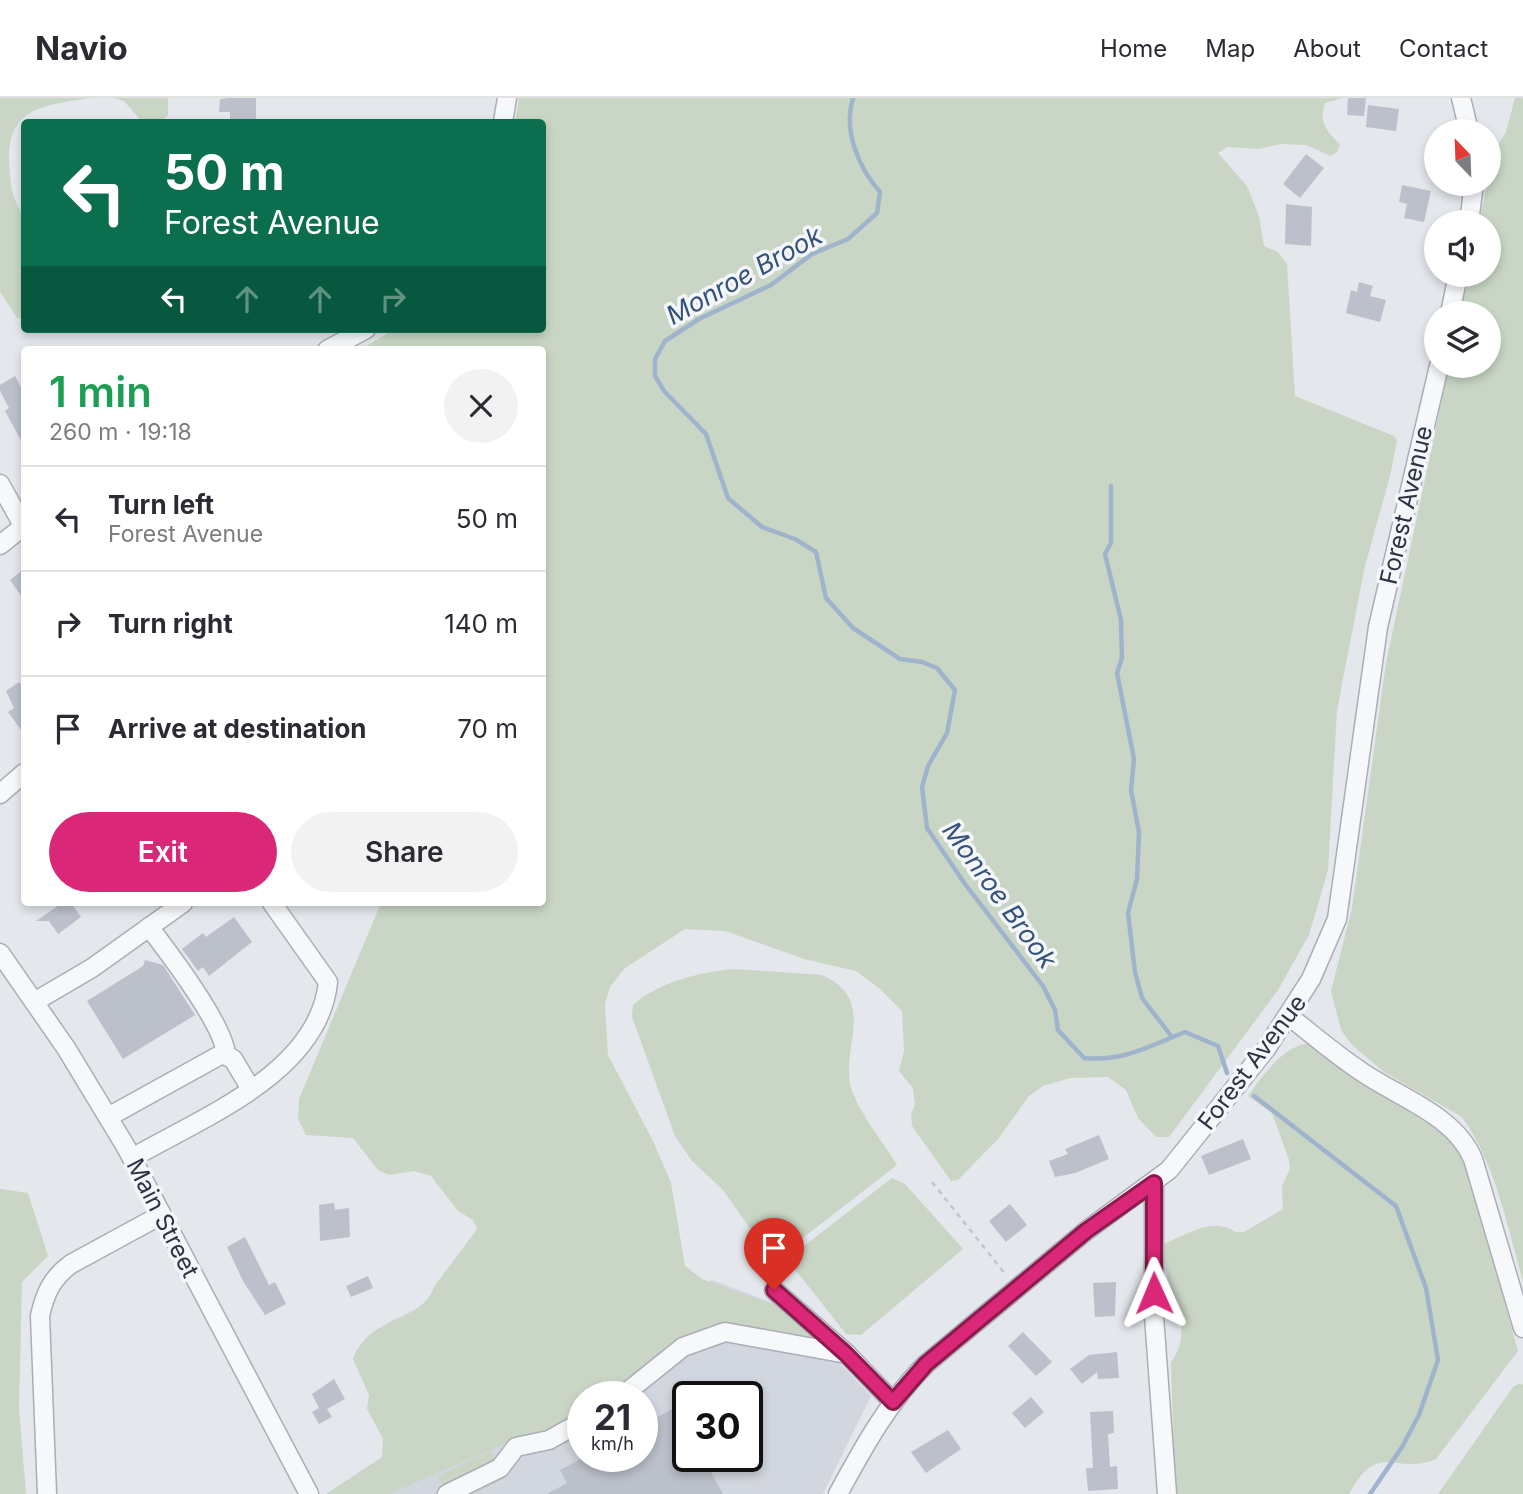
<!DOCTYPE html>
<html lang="en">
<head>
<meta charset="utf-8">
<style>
	:root { --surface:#fff; --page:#f2f2f3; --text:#2b2b33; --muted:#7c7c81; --line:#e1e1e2; --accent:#db2777 }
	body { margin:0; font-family:Inter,sans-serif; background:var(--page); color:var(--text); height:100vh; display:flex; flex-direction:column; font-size:26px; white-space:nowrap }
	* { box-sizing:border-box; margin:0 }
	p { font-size:23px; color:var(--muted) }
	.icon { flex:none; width:38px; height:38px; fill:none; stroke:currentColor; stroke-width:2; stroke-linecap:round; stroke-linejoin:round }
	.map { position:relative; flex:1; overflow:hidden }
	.side { position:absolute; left:21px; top:248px; width:525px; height:560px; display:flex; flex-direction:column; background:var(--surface); border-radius:7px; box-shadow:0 4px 10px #0003 }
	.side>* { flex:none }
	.hud { position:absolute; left:21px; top:21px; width:525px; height:214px; border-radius:7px; box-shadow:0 4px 10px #0003; background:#0b6e4f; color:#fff; overflow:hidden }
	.needle { width:46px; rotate:337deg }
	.tools { position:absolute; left:1424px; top:21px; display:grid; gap:14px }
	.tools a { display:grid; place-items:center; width:77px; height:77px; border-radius:50%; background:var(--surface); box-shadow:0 4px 10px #0003; font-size:35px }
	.speed { position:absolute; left:567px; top:1283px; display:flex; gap:14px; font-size:35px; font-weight:700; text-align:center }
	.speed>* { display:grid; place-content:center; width:91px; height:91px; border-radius:50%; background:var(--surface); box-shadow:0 4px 10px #0003; line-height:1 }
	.speed small { font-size:18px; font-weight:400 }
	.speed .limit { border:4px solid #111; border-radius:10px; background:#fff; color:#111 }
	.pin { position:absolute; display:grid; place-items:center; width:60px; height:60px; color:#fff; margin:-72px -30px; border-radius:50% 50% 50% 0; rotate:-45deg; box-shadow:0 0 7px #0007 }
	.pin .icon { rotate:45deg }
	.me { position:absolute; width:77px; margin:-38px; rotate:359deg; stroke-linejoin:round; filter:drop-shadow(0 0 5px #0008) }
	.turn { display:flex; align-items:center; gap:24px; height:147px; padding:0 28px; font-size:32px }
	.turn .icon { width:91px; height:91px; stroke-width:2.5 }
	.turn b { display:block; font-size:49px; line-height:60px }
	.lanes { display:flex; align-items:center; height:66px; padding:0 28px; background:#0003; justify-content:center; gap:35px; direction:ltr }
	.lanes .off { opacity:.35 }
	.round { display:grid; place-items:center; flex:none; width:74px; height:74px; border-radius:37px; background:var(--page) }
	.overview { display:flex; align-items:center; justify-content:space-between; height:119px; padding:0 28px }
	h1 { font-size:42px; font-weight:600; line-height:52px; color:#1e9e55 }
	.button { display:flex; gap:14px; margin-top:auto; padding:14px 28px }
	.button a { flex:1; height:80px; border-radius:42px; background:var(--accent); color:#fff; font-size:28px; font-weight:600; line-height:80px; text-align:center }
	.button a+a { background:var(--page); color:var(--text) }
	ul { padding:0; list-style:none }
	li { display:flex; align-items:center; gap:21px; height:105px; padding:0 28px; border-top:2px solid var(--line) }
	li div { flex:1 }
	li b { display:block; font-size:26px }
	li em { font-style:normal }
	header { display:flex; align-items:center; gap:42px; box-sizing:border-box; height:98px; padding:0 35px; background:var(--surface); border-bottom:2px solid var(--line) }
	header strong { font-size:33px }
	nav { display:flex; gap:38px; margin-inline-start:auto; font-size:24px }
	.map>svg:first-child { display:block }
	.built { fill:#d2d6de; fill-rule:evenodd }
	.green { fill:#c9d6c5 }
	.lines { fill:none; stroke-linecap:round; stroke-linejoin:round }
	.stream { stroke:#9fb4cc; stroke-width:4.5 }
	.building { fill:#bbc0ca }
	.minor-casing { stroke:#a9aeb7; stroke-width:21 }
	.path { stroke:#c2c5cb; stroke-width:2.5; stroke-dasharray:5 5; stroke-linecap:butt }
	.minor { stroke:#f7f8fa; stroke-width:18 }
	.route-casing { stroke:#8e194d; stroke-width:18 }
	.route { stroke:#db2777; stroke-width:12 }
	.labels { text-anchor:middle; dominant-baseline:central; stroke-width:7; stroke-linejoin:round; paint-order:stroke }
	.street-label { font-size:24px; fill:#2b3445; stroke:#f4f6f9 }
	.water-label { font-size:26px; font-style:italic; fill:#34527a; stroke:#f4f6f9 }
</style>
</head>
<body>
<header>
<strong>Navio</strong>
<nav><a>Home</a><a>Map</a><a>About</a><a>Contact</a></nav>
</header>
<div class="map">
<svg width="1523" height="1396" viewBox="0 0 1523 1396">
	<rect width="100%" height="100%" fill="#e4e7ec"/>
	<path class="built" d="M712 1182 787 1210 871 1298 823 1396H362L588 1292ZM583 1298H642V1358H583ZM688 1298H747V1358H688Z"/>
	<g class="green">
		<path d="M0 0H91C25 9 0 16 12 93 15 104 21 113 24 123 30 146 25 194 24 220H17L0 194Z"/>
		<polygon points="113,0 168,0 168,17 161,24 142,24 124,3"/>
		<path d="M519 0H1343L1325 5C1318 23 1327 34 1340 46L1337 54 1331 58 1306 47 1281 46 1258 51 1227 49 1218 55 1247 88 1259 118 1264 148 1278 154 1287 166 1295 298 1394 338 1397 343 1390 378 1365 468 1342 586 1337 613 1328 772 1309 837 1278 892 1169 1039H1156L1138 1020 1126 992 1108 979 1070 980 1043 988 1029 998 998 1041 958 1082 951 1083 912 1028 911 1016 915 1007 913 990 899 973 904 953 902 913 880 891 856 873 804 861 725 833 685 831 625 870 610 889 605 906 608 957 653 1043 671 1085 685 1168 702 1181 780 1209 821 1242C785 1240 748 1221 713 1230L610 1298H583V1316L545 1334 516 1341 389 1396H326L382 1359 383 1341 367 1311 369 1297 353 1261C370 1216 423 1224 434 1189L477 1131 473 1122 458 1113 431 1078 414 1073 389 1077 378 1072 353 1040 306 1037 298 1021 299 1001 381 805H542V252H360L395 231H542V24H515Z"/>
		<path d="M1515 0H1523V1183C1507 1128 1496 1066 1462 1019L1384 974 1352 947 1341 932 1331 893 1352 810 1386 565 1449 268H1489V215H1460L1468 177H1489V124H1479L1494 53 1506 34Z"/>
		<path d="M735 871 822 877C880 903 838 952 852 993 862 1019 883 1044 897 1067L773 1163 723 1092 692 1063 675 1038 632 919 633 907C656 885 703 873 735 871Z"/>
		<path d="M1306 946 1323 954 1361 984 1445 1036 1456 1049 1469 1077 1518 1253 1436 1361C1394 1378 1379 1341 1349 1396H1175L1171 1264C1200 1225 1159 1188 1164 1146 1187 1137 1212 1118 1235 1134H1244L1283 1111 1282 1088 1290 1071 1289 1062 1272 1015 1248 998C1261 980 1282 949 1306 946Z"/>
		<polygon points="892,1080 905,1086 963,1151 861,1237 846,1236 787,1161"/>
		<polygon points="0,1091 28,1095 48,1158 22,1184 19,1311 26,1396 0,1396"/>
		<polygon points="1520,1285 1523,1287 1523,1396 1438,1396 1513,1289"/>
		<polygon points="491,1353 504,1381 475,1396 446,1396 438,1378"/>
	</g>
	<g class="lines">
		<g class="stream">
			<path d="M853 0C843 32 858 69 880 94L877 115 848 141 812 156 771 187 699 221 665 243 655 261V278L664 293 706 336 728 400 762 429 795 441 816 454 826 500 853 530 900 561 922 564 937 570 955 592 947 635 928 668 922 689 927 730 965 786 1043 888 1055 912 1058 932 1084 960C1122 964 1150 948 1185 934L1218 948 1227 975"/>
			<polyline points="1111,388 1111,445 1105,456 1121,522 1122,560 1117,575 1134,661 1131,692 1139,734 1137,781 1128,815 1135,874 1142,900 1172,939"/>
			<polyline points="1254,998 1396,1108 1426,1190 1438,1262 1419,1317 1402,1349 1370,1396"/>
		</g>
	</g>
	<g class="building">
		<polygon points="229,0 256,0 256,24 230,24 230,14 219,14 220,1"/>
		<polygon points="1348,0 1366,0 1364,18 1347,17"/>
		<polygon points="1368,7 1399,11 1396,33 1366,29"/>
		<polygon points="1306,56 1324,70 1300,100 1283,86"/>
		<polygon points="1402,87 1431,93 1424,124 1404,120 1407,106 1399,104"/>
		<polygon points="1286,106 1312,109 1311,148 1285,146"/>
		<polygon points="1359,184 1373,188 1370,198 1386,202 1380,224 1346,215 1351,192 1357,194"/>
		<polygon points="15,278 24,295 24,348 5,313 9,310 0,293 0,287"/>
		<polygon points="24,471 24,502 10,482"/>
		<polygon points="19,584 24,591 24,636 8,614 14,610 6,593"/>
		<polygon points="62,805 71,805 81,819 58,836 49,823 36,823"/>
		<polygon points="234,819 252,844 209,878 203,869 198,873 182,851 203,835 206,839"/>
		<polygon points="145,862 163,867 195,917 123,961 87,903 143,868"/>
		<polygon points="1099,1037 1109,1061 1075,1075 1055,1079 1049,1063 1068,1056 1065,1051"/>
		<polygon points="1243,1041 1251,1061 1209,1077 1201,1058"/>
		<polygon points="334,1105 335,1112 349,1110 350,1139 320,1143 319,1107"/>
		<polygon points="1010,1106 1027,1127 1006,1144 989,1123"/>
		<polygon points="245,1139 269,1187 275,1184 286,1206 265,1217 243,1183 227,1149"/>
		<polygon points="368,1178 373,1190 351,1199 346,1188"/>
		<polygon points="1116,1184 1115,1218 1095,1219 1093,1185"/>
		<polygon points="1023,1234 1052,1264 1036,1278 1008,1248"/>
		<polygon points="1117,1254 1119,1280 1098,1281 1097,1274 1082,1286 1070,1271 1089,1257"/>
		<polygon points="334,1281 345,1301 327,1311 332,1319 319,1326 312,1314 319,1310 312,1296"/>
		<polygon points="1031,1299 1044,1314 1025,1330 1012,1315"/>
		<polygon points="676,1309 688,1331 688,1358 702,1358 723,1396 547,1396 567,1385 560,1372 586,1358 642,1358 642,1328"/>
		<polygon points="1113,1313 1114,1335 1108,1336 1110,1369 1117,1368 1118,1391 1088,1393 1086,1370 1093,1370 1090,1314"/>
		<polygon points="948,1332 961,1351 926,1375 911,1354"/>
	</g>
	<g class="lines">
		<g class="minor-casing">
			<g id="minor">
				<polyline points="1461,0 1469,33"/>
				<polyline points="503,24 507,0"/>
				<polyline points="1469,124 1474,86"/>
				<polyline points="1450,215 1458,177"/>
				<polyline points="327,252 366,231"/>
				<polyline points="0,386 24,429"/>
				<polyline points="0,447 24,428"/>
				<polyline points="0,696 24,675"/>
				<path d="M149 829C169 855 223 926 226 956"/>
				<polyline points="0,855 66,950 126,1049 309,1396"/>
				<polyline points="34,904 92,870 183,805"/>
				<path d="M1290 919C1313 937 1335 956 1359 972 1397 999 1454 1016 1473 1061L1523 1230"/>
				<polyline points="108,1019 222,956 233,961 251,991"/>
				<path d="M132 1060C201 1020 319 975 328 884L272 805"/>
				<polyline points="1154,1085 1154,1218 1167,1396"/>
				<polyline points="774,1192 847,1256 893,1304"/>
				<polyline points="622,1298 683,1249 725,1234 847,1256"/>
				<path d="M47 1396 40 1218C45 1195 52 1180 71 1166L161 1117"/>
				<polyline points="447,1396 500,1370 516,1349 549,1342 583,1323"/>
				<path d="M838 1396C863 1350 888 1304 926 1266L1086 1133 1169 1072 1266 951 1311 881 1337 821 1378 529 1439 268"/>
			</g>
		</g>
		<polyline class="path" points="932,1084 1006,1177"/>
		<use href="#minor" class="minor"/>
	</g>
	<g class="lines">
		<g class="route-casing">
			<polyline id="route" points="774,1192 846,1256 893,1304 926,1266 1086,1133 1154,1085 1154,1195"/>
		</g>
		<use href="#route" class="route"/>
	</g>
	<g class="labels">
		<g class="street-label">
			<text transform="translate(1406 407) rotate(-77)">Forest Avenue</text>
			<text transform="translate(1252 964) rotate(-53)">Forest Avenue</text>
			<text transform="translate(163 1120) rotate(63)">Main Street</text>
		</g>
		<g class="water-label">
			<text transform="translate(744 177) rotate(-29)">Monroe Brook</text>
			<text transform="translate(1000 797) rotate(54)">Monroe Brook</text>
		</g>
	</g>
</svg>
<div class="tools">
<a><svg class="needle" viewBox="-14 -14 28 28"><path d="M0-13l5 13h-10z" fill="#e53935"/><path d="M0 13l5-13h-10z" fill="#7c7c81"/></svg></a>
<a><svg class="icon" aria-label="sound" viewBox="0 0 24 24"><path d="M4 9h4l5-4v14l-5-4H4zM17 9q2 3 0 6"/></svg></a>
<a><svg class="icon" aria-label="layers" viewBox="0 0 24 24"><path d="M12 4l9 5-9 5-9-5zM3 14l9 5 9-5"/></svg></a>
</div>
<div class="speed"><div>21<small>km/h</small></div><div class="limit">30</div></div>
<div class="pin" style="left:774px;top:1192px;background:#d93025"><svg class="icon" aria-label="arrive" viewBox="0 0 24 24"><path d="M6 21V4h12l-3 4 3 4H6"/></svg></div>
<svg class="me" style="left:1154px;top:1195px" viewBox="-20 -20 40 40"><path d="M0-17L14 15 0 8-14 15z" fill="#db2777" stroke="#fff" stroke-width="4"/></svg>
<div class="hud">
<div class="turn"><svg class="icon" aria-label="left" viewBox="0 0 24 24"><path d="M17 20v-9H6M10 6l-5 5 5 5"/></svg><div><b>50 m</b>Forest Avenue</div></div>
<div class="lanes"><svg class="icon" aria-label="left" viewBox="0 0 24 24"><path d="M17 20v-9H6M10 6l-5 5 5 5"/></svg><svg class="icon off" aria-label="ahead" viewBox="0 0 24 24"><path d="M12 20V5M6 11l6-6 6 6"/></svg><svg class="icon off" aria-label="ahead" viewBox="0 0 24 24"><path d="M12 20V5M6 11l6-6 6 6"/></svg><svg class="icon off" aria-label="right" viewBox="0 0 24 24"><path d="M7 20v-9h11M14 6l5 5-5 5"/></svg></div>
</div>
<section class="side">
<div class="overview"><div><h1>1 min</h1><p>260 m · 19:18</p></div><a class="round"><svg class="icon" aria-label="close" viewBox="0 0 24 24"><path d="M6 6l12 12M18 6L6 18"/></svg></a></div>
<ul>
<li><svg class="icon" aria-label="left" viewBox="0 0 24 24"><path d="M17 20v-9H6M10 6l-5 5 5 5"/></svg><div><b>Turn left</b><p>Forest Avenue</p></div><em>50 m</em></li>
<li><svg class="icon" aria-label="right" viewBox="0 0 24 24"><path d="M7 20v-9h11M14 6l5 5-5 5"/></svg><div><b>Turn right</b></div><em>140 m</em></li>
<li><svg class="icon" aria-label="arrive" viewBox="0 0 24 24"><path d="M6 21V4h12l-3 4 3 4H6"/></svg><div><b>Arrive at destination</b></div><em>70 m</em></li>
</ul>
<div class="button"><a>Exit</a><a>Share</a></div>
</section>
</div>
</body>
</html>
